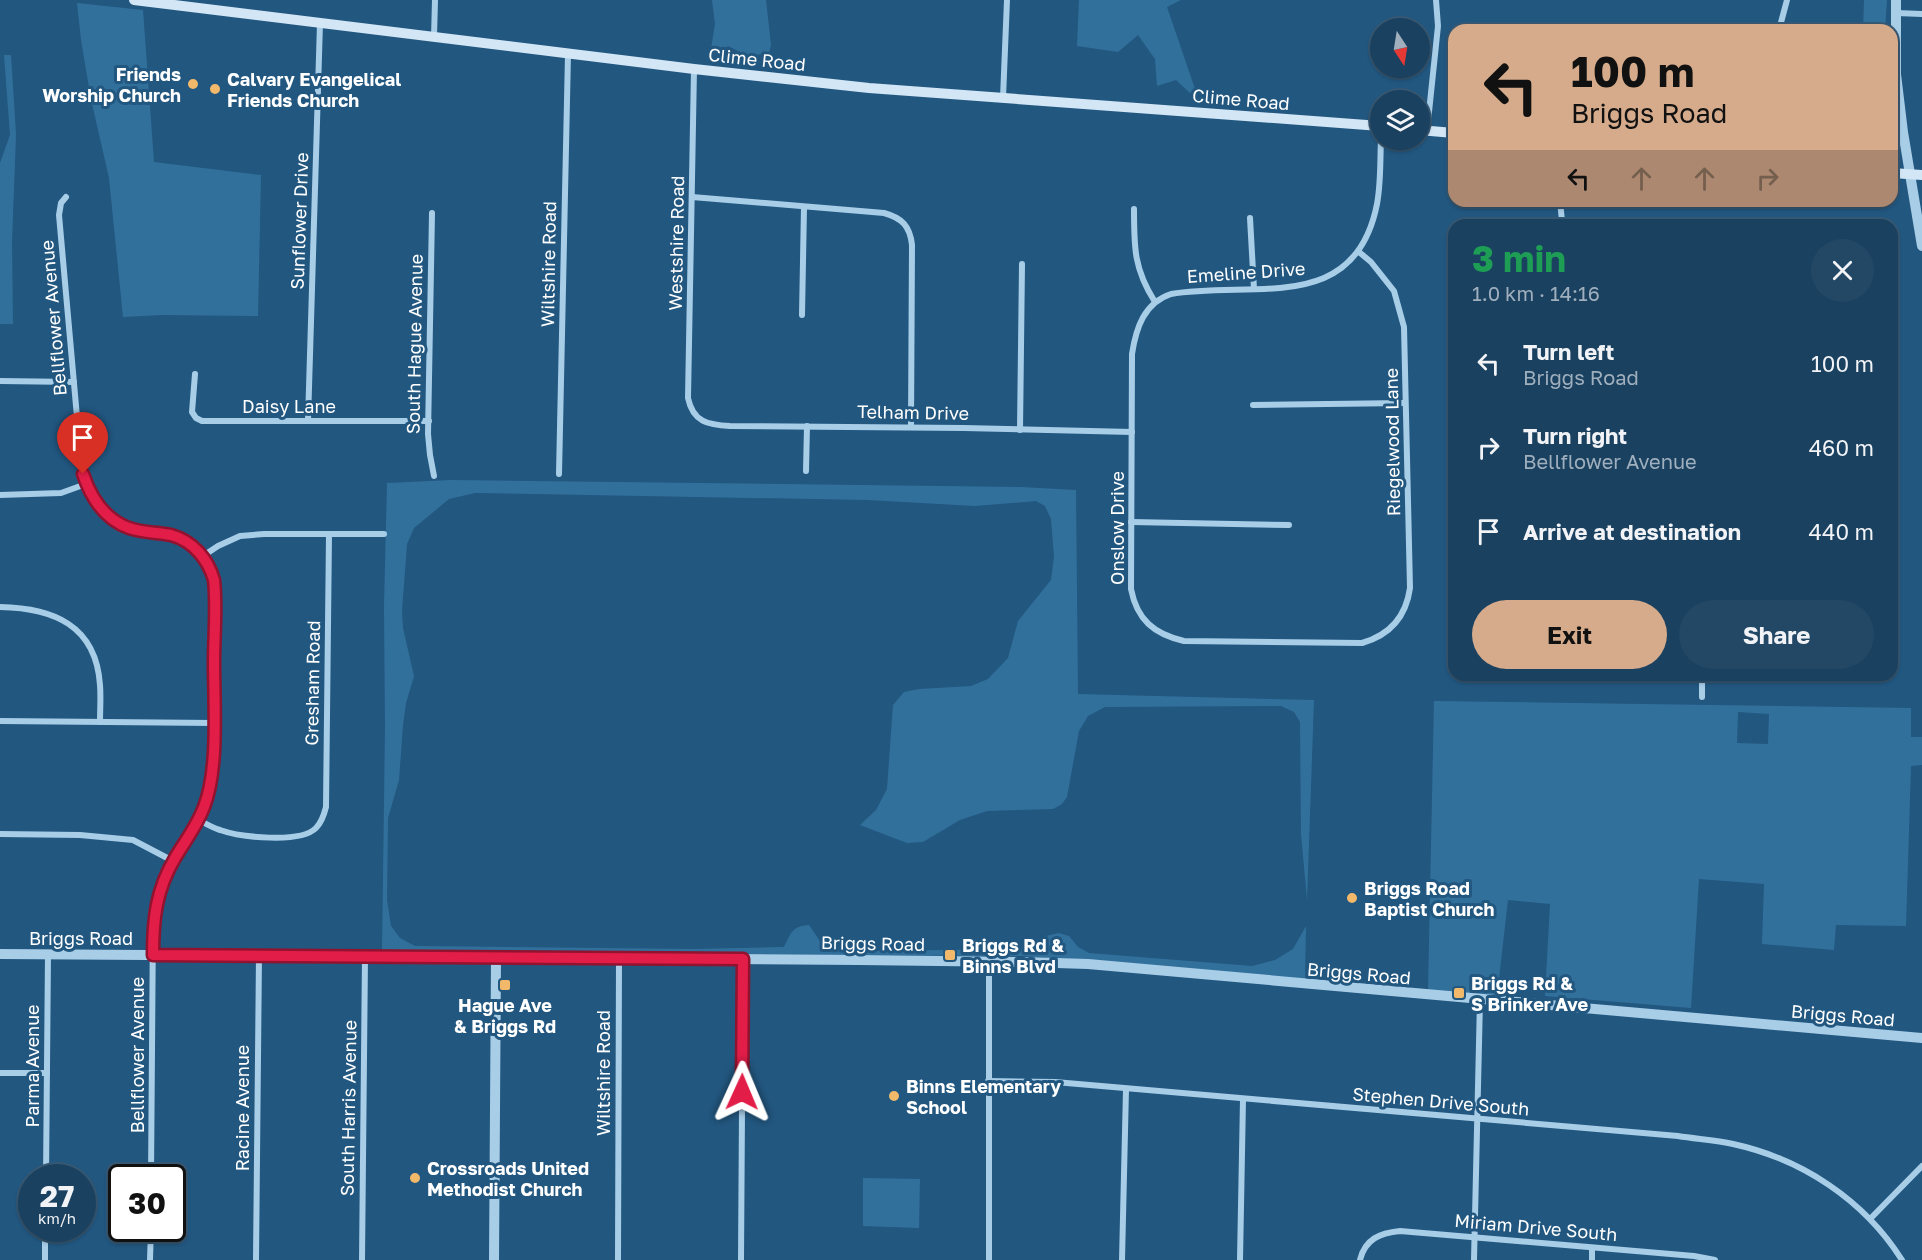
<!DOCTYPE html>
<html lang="en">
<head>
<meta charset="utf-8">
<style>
	:root { --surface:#1a4160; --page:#234866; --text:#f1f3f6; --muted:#9fafbd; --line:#385a75; --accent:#d6ab8b }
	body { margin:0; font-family:"Golos Text",sans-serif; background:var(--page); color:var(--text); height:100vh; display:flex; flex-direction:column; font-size:22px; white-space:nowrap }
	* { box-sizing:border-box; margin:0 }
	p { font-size:20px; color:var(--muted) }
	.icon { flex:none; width:33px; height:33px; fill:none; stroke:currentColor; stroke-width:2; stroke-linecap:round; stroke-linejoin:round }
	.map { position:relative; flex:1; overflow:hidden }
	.drawer { position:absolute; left:1448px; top:219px; width:450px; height:462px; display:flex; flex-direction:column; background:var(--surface); border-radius:18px; box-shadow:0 2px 4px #0004,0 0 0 2px var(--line) }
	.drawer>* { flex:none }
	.top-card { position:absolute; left:1448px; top:24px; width:450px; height:183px; border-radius:18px; box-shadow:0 2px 4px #0004,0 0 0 2px var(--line); background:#d6ab8b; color:#111; overflow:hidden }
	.needle { width:39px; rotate:168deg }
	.buttons { position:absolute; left:1370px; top:18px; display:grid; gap:12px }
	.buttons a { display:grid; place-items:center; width:60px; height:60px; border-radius:50%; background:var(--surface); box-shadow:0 2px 4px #0004,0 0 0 2px var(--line); font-size:30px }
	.speed { position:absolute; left:18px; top:1164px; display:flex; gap:12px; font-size:30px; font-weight:700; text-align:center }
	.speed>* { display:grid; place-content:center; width:78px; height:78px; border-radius:50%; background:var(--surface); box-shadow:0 2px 4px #0004,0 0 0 2px var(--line); line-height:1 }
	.speed small { font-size:15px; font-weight:400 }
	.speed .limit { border:3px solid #111; border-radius:9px; background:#fff; color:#111 }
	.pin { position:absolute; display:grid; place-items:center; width:51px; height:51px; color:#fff; margin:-62px -26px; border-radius:50% 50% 50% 0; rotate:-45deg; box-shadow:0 0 6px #0007 }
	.pin .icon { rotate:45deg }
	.me { position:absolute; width:66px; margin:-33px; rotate:1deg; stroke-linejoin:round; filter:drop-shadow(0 0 4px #0008) }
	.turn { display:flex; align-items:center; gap:21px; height:126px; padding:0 24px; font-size:27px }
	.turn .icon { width:78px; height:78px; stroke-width:2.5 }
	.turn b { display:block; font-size:42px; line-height:51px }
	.lanes { display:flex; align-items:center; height:57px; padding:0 24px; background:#0003; justify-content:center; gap:30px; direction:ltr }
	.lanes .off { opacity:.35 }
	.round { display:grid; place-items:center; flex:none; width:63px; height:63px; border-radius:32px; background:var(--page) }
	.overview { display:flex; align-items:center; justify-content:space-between; height:102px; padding:0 24px }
	h1 { font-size:36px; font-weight:700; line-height:45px; color:#1e9e55 }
	.primary-button { display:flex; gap:12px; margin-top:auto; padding:12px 24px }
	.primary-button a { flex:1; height:69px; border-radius:36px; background:var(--accent); color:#111; font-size:24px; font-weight:700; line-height:69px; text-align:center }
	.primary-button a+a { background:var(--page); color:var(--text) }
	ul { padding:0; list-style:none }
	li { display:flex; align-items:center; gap:18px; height:84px; padding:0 24px }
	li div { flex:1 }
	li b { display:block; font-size:22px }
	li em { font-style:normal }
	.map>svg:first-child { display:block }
	.green { fill:#32709c; fill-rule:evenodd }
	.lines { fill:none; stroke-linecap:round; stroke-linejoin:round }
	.minor { stroke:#a8cde7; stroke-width:6 }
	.tertiary { stroke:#a8cde7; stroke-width:10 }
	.secondary { stroke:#d2e6f6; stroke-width:10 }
	.route-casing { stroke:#92132f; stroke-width:15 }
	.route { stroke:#e11d48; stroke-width:10 }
	.poi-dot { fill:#f3b96a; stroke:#225780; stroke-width:2 }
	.labels { text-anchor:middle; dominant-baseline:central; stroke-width:6; stroke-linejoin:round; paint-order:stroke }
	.street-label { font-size:18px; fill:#fff; stroke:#225780 }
	.poi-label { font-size:18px; font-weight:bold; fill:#fff; stroke:#225780; text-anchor:start }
</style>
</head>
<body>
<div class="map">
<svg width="1922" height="1260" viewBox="0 0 1922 1260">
	<rect width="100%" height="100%" fill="#225780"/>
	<g class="green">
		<polygon points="712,0 766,0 771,45 769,53 748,56 728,46 719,53 710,55 715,24"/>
		<polygon points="1079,0 1181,0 1167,7 1195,89 1190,93 1176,80 1157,86 1155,59 1138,35 1118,52 1077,46"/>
		<polygon points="1864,0 1887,0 1885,30 1863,30"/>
		<polygon points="77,3 143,10 154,162 261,175 258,316 161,315 123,317 109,178 91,99 81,40"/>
		<polygon points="4,55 11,55 16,134 12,242 13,324 0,324 0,163 10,135"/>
		<path d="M452 480 1021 487 1076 490 1078 694 1314 700 1307 900 1301 834 1300 722 1294 712 1281 706 1105 707 1088 716 1079 731 1067 797 1062 804 1053 809 987 811 960 820 923 842 907 843 860 825 876 810 887 789 893 705 904 692 919 689 971 686 988 679 1008 658 1018 621 1051 580 1054 557 1051 519 1045 506 1036 501 975 506 868 500 475 493 449 499 414 528 407 544 402 611 403 628 414 676 406 703 403 725 399 780 388 818 387 900 391 926 400 938 415 946 693 949 784 947C791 933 792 926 809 925L822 944 833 948 872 951 1023 949 1046 936 1059 933 1069 936 1078 947 1089 953 1252 966 1275 960 1293 949 1306 926 1305 980 1024 956 382 953 385 727 384 607 387 483Z"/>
		<path d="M1434 701 1911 708V737H1922V765L1911 766 1906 926 1836 925 1834 950 1762 944 1764 884 1699 879 1691 1008 1545 996 1550 904 1508 900 1497 996 1428 990ZM1738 712 1769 714 1768 744 1737 743Z"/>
		<polygon points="863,1178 920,1179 919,1228 863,1226"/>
	</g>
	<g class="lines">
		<g class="minor">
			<polyline points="1896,13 1922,14"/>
			<polyline points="1779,30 1787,0"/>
			<polyline points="434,37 435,0"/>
			<path d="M694 69 688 398C693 422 708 425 730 426L964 428 1132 432"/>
			<polyline points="1003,98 1007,0"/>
			<polyline points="1427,131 1438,26 1436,0"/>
			<path d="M66 197 61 203 59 215 81 462C85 487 96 511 119 524 134 532 152 531 169 535 194 540 212 563 215 588L214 740 209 791 199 820 173 861 162 885 153 919 151 1178"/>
			<path d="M692 197 884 213C902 218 910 226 912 245L911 427"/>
			<polyline points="1560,201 1562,221"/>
			<path d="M1134 209C1134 248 1134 269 1155 302"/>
			<polyline points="432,213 428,434 430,455 434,476"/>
			<polyline points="1250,218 1254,289"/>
			<path d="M1549 225C1571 219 1593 223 1615 225"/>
			<path d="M1359 252 1371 262 1394 291 1404 327 1410 588C1406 617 1390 635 1362 643L1184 641C1154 634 1137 620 1131 589L1132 354C1136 328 1144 303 1171 294 1253 280 1355 316 1377 204 1381 183 1380 161 1381 140"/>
			<polyline points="802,315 804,207"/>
			<polyline points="195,374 192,412 196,418 202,421 429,421"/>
			<polyline points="0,381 74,382"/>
			<polyline points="1253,405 1405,403"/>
			<polyline points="308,421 320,23"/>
			<polyline points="1020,430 1022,264"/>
			<polyline points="806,471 807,426"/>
			<polyline points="559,474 568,54"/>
			<polyline points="0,495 61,493 86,484"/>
			<polyline points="1131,522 1289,525"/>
			<polyline points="203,556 218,546 240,536 264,534 384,534"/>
			<path d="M0 607C53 608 96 625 100 685 101 697 100 710 100 722"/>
			<polyline points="1702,697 1702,675"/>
			<polyline points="0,721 214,723"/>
			<path d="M199 820C206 824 213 828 220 830 240 837 300 844 316 828 322 822 324 815 326 807L329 534"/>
			<polyline points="0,834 80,835 133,840 173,861"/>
			<polyline points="0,1073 47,1073"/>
			<path d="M988 1081 1055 1082 1678 1136C1696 1139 1715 1140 1733 1144 1802 1159 1864 1200 1902 1260"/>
			<polyline points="46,1178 48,954"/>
			<polyline points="1871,1218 1922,1166"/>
			<polyline points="45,1260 45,1228"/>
			<polyline points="150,1260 151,1228"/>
			<polyline points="256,1260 259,955"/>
			<polyline points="362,1260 365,956"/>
			<polyline points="618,1260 619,958"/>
			<polyline points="741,1260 743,959"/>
			<polyline points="989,1260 989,961"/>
			<polyline points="1122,1260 1126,1089"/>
			<polyline points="1240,1260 1243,1099"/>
			<path d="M1360 1260C1365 1239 1380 1233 1400 1231L1694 1256 1715 1260"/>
			<polyline points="1474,1260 1480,1000"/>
			<polyline points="1592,1260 1592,1248"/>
		</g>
		<g class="tertiary">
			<polyline points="1896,0 1896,74 1903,132 1922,246"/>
			<polyline points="0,954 858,960 1024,962 1088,964 1922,1038"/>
			<polyline points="494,1260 496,957"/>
		</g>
		<g class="secondary">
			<polyline points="134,0 694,69 869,88 1380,126"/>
			<polyline points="1419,130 1454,133"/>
			<polyline points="1892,173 1922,175"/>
		</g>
	</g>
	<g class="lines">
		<g class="route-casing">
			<path id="route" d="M83 474C91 498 104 519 129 528 143 533 157 532 171 535 193 541 208 559 214 580 217 607 214 635 214 662 214 704 219 769 204 807 197 826 185 841 175 858 156 890 153 919 153 955L743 959 742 1092"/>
		</g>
		<use href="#route" class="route"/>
	</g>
	<g class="poi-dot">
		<circle cx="193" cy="84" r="6"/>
		<circle cx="215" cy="89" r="6"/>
		<circle cx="1352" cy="898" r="6"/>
		<rect x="944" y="949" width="12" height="12" rx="3"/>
		<rect x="499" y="979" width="12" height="12" rx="3"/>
		<rect x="1453" y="987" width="12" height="12" rx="3"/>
		<circle cx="894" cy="1096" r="6"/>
		<circle cx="415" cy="1178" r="6"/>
	</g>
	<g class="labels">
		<g class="street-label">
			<text transform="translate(757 59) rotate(6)">Clime Road</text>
			<text transform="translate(1241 99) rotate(5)">Clime Road</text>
			<text transform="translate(299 221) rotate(-88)">Sunflower Drive</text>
			<text transform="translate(676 243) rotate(-89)">Westshire Road</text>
			<text transform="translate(548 264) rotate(-89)">Wiltshire Road</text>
			<text transform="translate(1246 272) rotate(-4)">Emeline Drive</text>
			<text transform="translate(53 318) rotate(-95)">Bellflower Avenue</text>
			<text transform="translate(414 344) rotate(-89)">South Hague Avenue</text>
			<text x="289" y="406">Daisy Lane</text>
			<text transform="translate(913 412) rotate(1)">Telham Drive</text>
			<text transform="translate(1392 442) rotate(-91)">Riegelwood Lane</text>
			<text transform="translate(1117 528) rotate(-90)">Onslow Drive</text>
			<text transform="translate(312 683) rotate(-89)">Gresham Road</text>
			<text x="81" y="938">Briggs Road</text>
			<text transform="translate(873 943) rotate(1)">Briggs Road</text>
			<text transform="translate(1359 973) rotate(5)">Briggs Road</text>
			<text transform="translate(1843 1015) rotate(5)">Briggs Road</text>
			<text transform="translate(137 1055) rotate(-90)">Bellflower Avenue</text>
			<text transform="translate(32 1066) rotate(-90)">Parma Avenue</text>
			<text transform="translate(603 1073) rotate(-90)">Wiltshire Road</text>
			<text transform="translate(1441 1101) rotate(5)">Stephen Drive South</text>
			<text transform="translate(242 1108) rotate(-90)">Racine Avenue</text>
			<text transform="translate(348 1108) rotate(-89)">South Harris Avenue</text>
			<text transform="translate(1536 1227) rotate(5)">Miriam Drive South</text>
		</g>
		<g class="poi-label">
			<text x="181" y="74" text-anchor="end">Friends<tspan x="181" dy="21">Worship Church</tspan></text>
			<text x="227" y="79">Calvary Evangelical<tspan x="227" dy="21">Friends Church</tspan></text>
			<text x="1364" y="888">Briggs Road<tspan x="1364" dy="21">Baptist Church</tspan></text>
			<text x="962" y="945">Briggs Rd &amp;<tspan x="962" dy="21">Binns Blvd</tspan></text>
			<text x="1471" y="983">Briggs Rd &amp;<tspan x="1471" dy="21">S Brinker Ave</tspan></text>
			<text x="505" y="1005" text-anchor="middle">Hague Ave<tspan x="505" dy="21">&amp; Briggs Rd</tspan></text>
			<text x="906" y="1086">Binns Elementary<tspan x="906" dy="21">School</tspan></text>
			<text x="427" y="1168">Crossroads United<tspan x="427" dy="21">Methodist Church</tspan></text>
		</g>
	</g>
</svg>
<div class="buttons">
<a><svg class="needle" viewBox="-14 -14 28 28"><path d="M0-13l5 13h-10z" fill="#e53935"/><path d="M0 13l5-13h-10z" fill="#9fafbd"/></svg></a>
<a><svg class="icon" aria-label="layers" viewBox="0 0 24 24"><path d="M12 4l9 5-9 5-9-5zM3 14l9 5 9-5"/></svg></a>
</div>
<div class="speed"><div>27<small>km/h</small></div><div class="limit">30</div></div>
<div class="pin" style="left:83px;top:474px;background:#d93025"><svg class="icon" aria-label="arrive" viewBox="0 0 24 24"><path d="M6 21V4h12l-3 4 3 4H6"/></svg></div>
<svg class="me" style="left:742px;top:1092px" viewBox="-20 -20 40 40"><path d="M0-17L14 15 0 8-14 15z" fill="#e11d48" stroke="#fff" stroke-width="4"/></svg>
<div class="top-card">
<div class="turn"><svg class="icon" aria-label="left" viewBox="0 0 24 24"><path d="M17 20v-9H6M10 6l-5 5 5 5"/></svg><div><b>100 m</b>Briggs Road</div></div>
<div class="lanes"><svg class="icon" aria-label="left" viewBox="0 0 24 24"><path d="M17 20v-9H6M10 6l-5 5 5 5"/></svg><svg class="icon off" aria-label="ahead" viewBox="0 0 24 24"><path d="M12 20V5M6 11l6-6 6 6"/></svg><svg class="icon off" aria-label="ahead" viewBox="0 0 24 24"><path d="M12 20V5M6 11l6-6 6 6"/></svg><svg class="icon off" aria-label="right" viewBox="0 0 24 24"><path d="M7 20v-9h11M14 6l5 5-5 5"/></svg></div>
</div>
<section class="drawer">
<div class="overview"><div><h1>3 min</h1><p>1.0 km · 14:16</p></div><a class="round"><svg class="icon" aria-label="close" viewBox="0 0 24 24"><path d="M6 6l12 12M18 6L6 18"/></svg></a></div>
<ul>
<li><svg class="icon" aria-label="left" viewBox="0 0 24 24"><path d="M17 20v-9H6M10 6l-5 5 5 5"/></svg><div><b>Turn left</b><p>Briggs Road</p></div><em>100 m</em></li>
<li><svg class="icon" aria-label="right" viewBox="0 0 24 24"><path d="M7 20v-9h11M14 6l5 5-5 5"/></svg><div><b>Turn right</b><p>Bellflower Avenue</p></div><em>460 m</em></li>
<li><svg class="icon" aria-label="arrive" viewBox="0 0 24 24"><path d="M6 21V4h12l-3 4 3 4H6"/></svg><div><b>Arrive at destination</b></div><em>440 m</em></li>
</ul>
<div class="primary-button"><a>Exit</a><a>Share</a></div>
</section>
</div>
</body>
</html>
